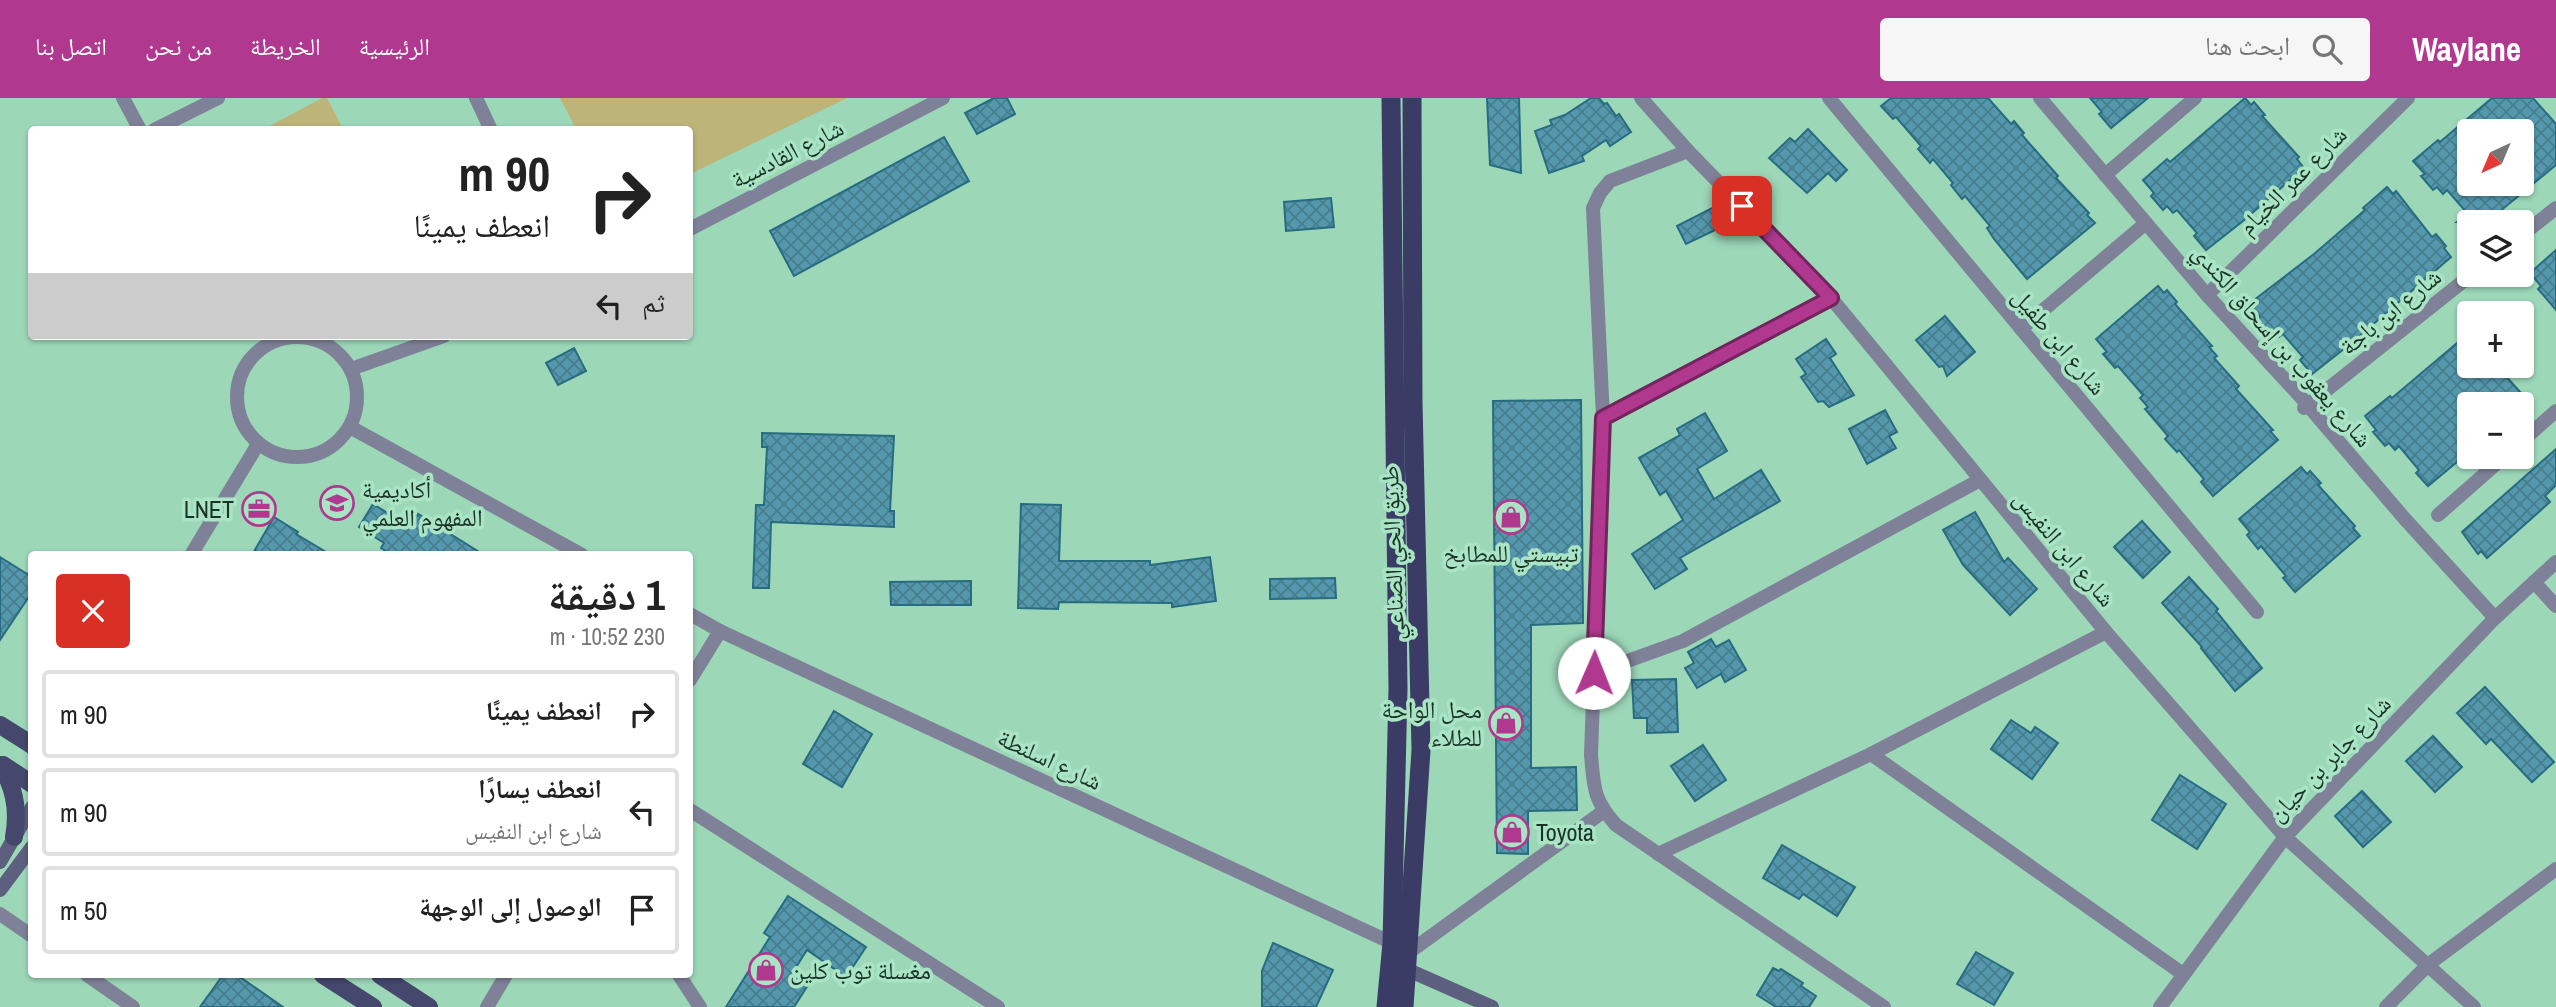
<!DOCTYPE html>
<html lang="ar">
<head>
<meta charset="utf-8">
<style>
	:root { --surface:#fff; --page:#f6f6f6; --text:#222; --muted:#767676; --line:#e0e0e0; --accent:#b0398f }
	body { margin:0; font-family:"Archivo Narrow","Noto Naskh Arabic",sans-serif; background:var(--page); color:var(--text); direction:rtl; height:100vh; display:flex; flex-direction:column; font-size:26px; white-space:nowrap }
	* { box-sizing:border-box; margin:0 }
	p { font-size:23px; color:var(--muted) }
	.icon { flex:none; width:38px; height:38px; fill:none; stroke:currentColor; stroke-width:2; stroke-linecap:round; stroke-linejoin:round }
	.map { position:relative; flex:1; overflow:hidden; direction:ltr }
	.drawer { position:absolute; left:28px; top:453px; width:665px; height:427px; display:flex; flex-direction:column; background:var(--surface); border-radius:7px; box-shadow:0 2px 5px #0004; direction:rtl }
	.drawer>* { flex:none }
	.banner { position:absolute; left:28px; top:28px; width:665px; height:214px; border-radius:7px; box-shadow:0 2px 5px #0004; direction:rtl; background:#fff; color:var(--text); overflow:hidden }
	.needle { width:46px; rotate:224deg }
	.fabs { position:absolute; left:2457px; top:21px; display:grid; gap:14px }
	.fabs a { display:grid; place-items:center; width:77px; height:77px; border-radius:7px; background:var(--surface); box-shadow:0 2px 5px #0004; font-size:35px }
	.pin { position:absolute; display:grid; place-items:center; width:60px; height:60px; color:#fff; margin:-30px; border-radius:14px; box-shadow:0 4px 10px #0006 }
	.me { position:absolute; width:77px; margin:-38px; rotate:1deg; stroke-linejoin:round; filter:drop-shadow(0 0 5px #0008) }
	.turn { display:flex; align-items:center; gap:24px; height:147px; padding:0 28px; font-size:32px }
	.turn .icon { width:91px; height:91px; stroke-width:2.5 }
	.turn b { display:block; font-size:49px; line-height:60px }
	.then { display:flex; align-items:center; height:66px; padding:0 28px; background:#0003; gap:14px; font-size:26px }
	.round { display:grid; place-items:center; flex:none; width:74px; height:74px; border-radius:7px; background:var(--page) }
	.headline { display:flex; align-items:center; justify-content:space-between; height:119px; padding:0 28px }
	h1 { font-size:42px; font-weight:700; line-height:52px }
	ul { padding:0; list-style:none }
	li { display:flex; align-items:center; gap:21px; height:88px; margin:0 14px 10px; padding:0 14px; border:4px solid var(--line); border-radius:7px }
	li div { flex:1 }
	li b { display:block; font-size:26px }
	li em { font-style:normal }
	header { display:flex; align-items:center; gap:42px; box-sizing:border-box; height:98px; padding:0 35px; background:var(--accent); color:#fff }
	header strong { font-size:33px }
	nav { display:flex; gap:38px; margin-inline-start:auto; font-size:24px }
	.search { width:490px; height:63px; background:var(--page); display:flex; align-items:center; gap:18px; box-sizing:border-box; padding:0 24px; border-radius:7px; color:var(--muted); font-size:26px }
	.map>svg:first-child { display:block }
	.grass { fill:#bdb47a }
	.building { fill:url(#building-cross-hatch); stroke:#276c81; stroke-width:2; fill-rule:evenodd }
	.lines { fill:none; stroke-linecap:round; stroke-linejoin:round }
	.minor { stroke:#7f8198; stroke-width:14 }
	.secondary { stroke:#5d5f7f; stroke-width:14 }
	.primary { stroke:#45476d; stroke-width:18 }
	.trunk { stroke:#3b3c66; stroke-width:19 }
	.route-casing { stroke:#72255d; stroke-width:18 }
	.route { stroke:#b0398f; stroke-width:12 }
	.labels { text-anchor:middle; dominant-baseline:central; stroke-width:7; stroke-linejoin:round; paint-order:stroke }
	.street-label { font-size:24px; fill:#1b3327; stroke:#a9e5c5 }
	.poi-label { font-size:24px; fill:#1b3327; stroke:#a9e5c5; text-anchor:start }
</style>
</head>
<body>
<header>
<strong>Waylane</strong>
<div class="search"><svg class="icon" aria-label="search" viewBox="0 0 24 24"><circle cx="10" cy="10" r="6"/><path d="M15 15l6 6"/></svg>ابحث هنا</div>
<nav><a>الرئيسية</a><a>الخريطة</a><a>من نحن</a><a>اتصل بنا</a></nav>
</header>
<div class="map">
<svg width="2556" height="909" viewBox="0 0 2556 909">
	<defs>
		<pattern id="building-cross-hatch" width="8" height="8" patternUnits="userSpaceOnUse" patternTransform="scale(1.75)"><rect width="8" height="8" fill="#5598ad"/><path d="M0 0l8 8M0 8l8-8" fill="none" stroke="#467d8d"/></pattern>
	</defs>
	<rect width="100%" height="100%" fill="#9cd7b8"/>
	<g class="grass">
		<polygon points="322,0 327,0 343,31 264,31"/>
		<polygon points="560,0 847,0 690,76 690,32 576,31"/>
	</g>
	<g class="building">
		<polygon points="994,0 1007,0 1015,16 977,36 965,15"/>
		<polygon points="1487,0 1519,0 1521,75 1490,67"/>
		<polygon points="1591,0 1599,0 1604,6 1607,5 1616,18 1619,16 1631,34 1610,48 1606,42 1582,58 1584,63 1549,75 1535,33 1552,27 1550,22 1565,17"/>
		<polygon points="1891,0 1988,0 2011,26 2014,23 2024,35 2022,37 2058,78 2056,80 2089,115 2087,117 2095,125 2027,181 1994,141 1987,130 1990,128 1965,98 1962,101 1951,87 1953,85 1933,61 1930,65 1918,51 1921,48 1896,19 1893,21 1881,8"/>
		<polygon points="2090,0 2148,0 2111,30 2099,16 2102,14"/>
		<polygon points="2245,0 2251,7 2254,4 2265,17 2262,18 2299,59 2297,61 2304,70 2243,123 2206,152 2194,138 2197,135 2177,112 2173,115 2167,108 2163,112 2151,98 2154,95 2143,82 2167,61 2170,64"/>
		<path d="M2492 0H2533L2556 26V67L2487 124H2457L2468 116 2447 92 2443 96 2437 89 2433 92 2421 78 2425 76 2413 63 2438 42 2440 44ZM2469 33H2522V86H2469Z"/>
		<polygon points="1808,31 1847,72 1836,83 1828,75 1807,95 1769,60 1790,40 1795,44"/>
		<polygon points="944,39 969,83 794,178 770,133"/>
		<polygon points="2387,89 2393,96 2396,93 2432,139 2436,136 2446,148 2444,150 2451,159 2349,247 2312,276 2300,262 2303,259 2283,236 2279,239 2273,233 2269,236 2257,222 2260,219 2249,206 2314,156 2365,112 2363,110"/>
		<polygon points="1331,100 1334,129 1286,133 1284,104"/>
		<polygon points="1722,105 1732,124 1686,146 1677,128"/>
		<polygon points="2556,152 2556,212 2538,191 2541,188 2530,175"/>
		<polygon points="2158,188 2164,195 2167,192 2177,204 2175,206 2212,248 2209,249 2217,258 2214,260 2239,288 2236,291 2273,332 2270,333 2278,342 2213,398 2201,384 2204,381 2179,352 2177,354 2165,341 2168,338 2145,311 2148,309 2140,300 2143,297 2118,268 2115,270 2103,256 2107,254 2096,241"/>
		<polygon points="1945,218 1975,254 1947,278 1943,268 1939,269 1916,242"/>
		<polygon points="2469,235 2469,268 2497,268 2521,295 2519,297 2526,306 2469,306 2469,354 2428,388 2416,375 2419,372 2399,348 2395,352 2389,345 2385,348 2373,334 2376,332 2365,318 2390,298 2392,300"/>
		<polygon points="1826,241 1836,256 1830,260 1854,297 1829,309 1823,303 1818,304 1801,279 1806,276 1796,261"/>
		<polygon points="574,250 586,273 558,287 546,265"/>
		<polygon points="1581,302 1583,525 1531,527 1531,670 1576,669 1577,712 1528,713 1528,756 1497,755 1493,303"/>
		<polygon points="1885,312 1897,334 1889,338 1896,350 1867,366 1849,331"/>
		<polygon points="1705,315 1727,353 1697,371 1714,401 1761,372 1780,403 1680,460 1687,471 1655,491 1632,456 1683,422 1666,393 1660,397 1639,360 1680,337 1677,331"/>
		<polygon points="762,335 894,338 890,413 894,413 894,429 771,424 769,490 753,490 756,407 764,407 767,349 762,349"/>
		<polygon points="2556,351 2556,387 2545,398 2550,404 2487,460 2481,453 2478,456 2462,434"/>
		<polygon points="2301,369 2307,376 2310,373 2321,385 2318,387 2355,428 2353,430 2360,438 2295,494 2283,480 2286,478 2261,448 2258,451 2247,437 2250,434 2239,421"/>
		<polygon points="373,406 410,429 418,416 484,457 392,457 381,450 384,445 359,429"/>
		<polygon points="1021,406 1061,407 1059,463 1150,463 1150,467 1210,459 1216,503 1172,509 1172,505 1059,504 1058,511 1018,510"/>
		<polygon points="1975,414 2004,464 2008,460 2037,491 2010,517 1963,467 1943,432"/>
		<polygon points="274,419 298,434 296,436 331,457 252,457"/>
		<polygon points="2142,423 2170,454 2143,480 2114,449"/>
		<polygon points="0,459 32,479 32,494 0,542"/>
		<polygon points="2189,479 2218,511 2216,513 2262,570 2235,593 2201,550 2202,549 2162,505"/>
		<polygon points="1335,480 1336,500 1270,501 1270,481"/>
		<polygon points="971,483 971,507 891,507 890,484"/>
		<polygon points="1711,541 1716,549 1729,542 1746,572 1725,584 1721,576 1697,590 1685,570 1694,565 1688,554"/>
		<polygon points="1676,581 1678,634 1647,635 1647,620 1634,620 1632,582"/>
		<polygon points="2485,589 2554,664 2532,684 2491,641 2486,646 2457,615"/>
		<polygon points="834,613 872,636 842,689 803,666"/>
		<polygon points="2011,622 2031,635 2035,629 2058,645 2032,681 1991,651"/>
		<polygon points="2433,638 2462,669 2435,694 2406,663"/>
		<polygon points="1703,647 1726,682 1695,703 1671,668"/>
		<polygon points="2180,677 2226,706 2197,751 2152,722"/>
		<polygon points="2362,693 2391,724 2363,749 2335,718"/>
		<polygon points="1782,747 1855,789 1837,818 1803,796 1799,801 1763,780"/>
		<polygon points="788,798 866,849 846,879 807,852 791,877 808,887 794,909 726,909 770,839 764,835"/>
		<polygon points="1273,845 1333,872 1316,909 1262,909 1262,873"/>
		<polygon points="1976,854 2013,875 1994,907 1957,886"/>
		<polygon points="1773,870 1779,873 1781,871 1803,885 1801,888 1816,898 1809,909 1776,909 1757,897"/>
		<polygon points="223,877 237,877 283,909 200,909"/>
	</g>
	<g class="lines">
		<g class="minor">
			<polyline points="123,0 140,32"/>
			<polyline points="476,0 491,32"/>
			<polyline points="1641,0 1688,53 1831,200 2106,534 2285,739 2474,909"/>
			<polyline points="1829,0 2257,514"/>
			<polyline points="2040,0 2207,197 2299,297 2404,420 2495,520"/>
			<polyline points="154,32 218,0"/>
			<path d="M1688 53 1610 83 1600 95 1593 110 1603 320 1591 657C1594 690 1593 701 1616 727L1884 909"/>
			<polyline points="2105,77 2195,0"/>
			<polyline points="690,131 943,0"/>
			<polyline points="2522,137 2556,110"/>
			<polyline points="2207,197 2408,0"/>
			<polyline points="2021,231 2146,125"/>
			<circle cx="297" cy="299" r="60"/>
			<polyline points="351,271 444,238"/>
			<polyline points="2304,310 2471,177"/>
			<polyline points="1603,320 1831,200"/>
			<polyline points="350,329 582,457"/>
			<polyline points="2522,343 2556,313"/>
			<polyline points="2438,417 2504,359"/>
			<polyline points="191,457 258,346"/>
			<polyline points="2534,484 2556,508"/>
			<polyline points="690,516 720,533 1392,845"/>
			<polyline points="1594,575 1683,543 1980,382"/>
			<polyline points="690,582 720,533"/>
			<polyline points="1871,656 2183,876"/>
			<polyline points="690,712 998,909"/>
			<polyline points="1658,756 1871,656 2106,534"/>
			<polyline points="0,816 32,838"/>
			<polyline points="1408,855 1604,713"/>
			<polyline points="87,877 133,909"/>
			<polyline points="679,877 700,909"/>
			<polyline points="487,909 506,877"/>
			<polyline points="2160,909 2285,739 2495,520 2556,464"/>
			<polyline points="2386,909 2429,866 2556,771"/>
		</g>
		<g class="secondary">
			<polyline points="0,764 32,709"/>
			<polyline points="0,792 32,749"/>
			<polyline points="1408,872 1492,909"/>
		</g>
		<g class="primary">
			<polyline points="0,627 32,647"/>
			<path d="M0 667C15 689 19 712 14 739"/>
			<polyline points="3,667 32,686"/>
			<polyline points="323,877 373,909"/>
			<polyline points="380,877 429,909"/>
		</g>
		<g class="trunk">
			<polyline points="1386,909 1392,845 1398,591 1391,0"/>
			<polyline points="1404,909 1421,652 1413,305 1412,0"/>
		</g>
	</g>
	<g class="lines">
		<g class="route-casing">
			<polyline id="route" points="1594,575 1603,320 1831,200 1742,108"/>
		</g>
		<use href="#route" class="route"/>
	</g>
	<defs>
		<g id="school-ring" transform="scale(1.75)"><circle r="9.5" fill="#a9e5c5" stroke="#b0398f" stroke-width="1.5"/><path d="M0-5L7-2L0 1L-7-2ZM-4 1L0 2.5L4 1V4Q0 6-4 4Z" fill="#b0398f"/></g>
		<g id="office-ring" transform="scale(1.75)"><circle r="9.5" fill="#a9e5c5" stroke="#b0398f" stroke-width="1.5"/><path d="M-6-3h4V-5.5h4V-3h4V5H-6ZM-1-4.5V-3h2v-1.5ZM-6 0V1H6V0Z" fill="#b0398f"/></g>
		<g id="shop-ring" transform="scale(1.75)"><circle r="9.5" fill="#a9e5c5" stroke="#b0398f" stroke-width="1.5"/><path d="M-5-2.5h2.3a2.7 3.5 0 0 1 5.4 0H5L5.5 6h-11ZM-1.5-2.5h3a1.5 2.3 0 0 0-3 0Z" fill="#b0398f"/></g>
	</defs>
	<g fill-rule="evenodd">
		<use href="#school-ring" x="337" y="405"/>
		<use href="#office-ring" x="259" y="411"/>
		<use href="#shop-ring" x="1511" y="419"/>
		<use href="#shop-ring" x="1506" y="625"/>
		<use href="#shop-ring" x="1512" y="734"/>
		<use href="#shop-ring" x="766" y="872"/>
	</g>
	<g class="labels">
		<g class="street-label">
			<text transform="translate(787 55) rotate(-27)">شارع القادسية</text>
			<text transform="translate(2292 82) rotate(-45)">شارع عمر الخيام</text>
			<text transform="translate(2390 213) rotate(-39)">شارع ابن باجة</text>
			<text transform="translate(2060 243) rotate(50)">شارع ابن طفيل</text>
			<text transform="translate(2283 247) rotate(49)">شارع يعقوب بن إسحاق الكندي</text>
			<text transform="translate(2065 450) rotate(50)">شارع ابن النفيس</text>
			<text transform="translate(1392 455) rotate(-92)">طريق الحي الصناعي</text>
			<text transform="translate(2329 660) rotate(-46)">شارع جابر بن حيان</text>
			<text transform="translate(1050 661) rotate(25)">شارع اسلنطة</text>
		</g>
		<g class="poi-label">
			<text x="362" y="391">أكاديمية<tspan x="362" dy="28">المفهوم العلمي</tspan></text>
			<text x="234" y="411" text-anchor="end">LNET</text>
			<text x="1511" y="455" text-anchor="middle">تبيستي للمطابخ</text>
			<text x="1482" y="611" text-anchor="end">محل الواحة<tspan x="1482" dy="28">للطلاء</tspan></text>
			<text x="1536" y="734">Toyota</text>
			<text x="790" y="872">مغسلة توب كلين</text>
		</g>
	</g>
</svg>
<div class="fabs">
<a><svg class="needle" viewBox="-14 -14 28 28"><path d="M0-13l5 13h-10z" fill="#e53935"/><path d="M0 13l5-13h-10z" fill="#767676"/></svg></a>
<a><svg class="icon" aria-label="layers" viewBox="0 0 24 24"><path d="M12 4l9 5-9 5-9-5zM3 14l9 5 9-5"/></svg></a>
<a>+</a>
<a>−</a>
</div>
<div class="pin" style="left:1742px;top:108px;background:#d93025"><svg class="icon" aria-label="arrive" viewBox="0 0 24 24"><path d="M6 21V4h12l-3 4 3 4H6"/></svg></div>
<svg class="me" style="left:1594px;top:575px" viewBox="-20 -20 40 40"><circle r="19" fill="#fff"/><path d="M0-13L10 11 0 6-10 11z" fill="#b0398f"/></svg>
<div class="banner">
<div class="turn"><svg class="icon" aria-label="right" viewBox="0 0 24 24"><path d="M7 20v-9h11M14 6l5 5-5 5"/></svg><div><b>90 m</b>انعطف يمينًا</div></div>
<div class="then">ثم<svg class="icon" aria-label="left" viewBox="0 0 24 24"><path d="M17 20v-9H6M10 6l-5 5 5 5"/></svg></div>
</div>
<section class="drawer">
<div class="headline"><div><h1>1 دقيقة</h1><p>230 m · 10:52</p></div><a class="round" style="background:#d93025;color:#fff"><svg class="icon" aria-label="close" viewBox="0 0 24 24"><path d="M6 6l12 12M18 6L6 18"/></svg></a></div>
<ul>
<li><svg class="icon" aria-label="right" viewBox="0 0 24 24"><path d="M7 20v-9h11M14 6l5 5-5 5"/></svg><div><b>انعطف يمينًا</b></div><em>90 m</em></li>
<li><svg class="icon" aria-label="left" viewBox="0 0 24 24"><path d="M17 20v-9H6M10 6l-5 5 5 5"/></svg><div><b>انعطف يسارًا</b><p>شارع ابن النفيس</p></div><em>90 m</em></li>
<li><svg class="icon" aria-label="arrive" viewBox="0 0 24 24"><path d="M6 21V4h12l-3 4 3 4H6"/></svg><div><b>الوصول إلى الوجهة</b></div><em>50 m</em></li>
</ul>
</section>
</div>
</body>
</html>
